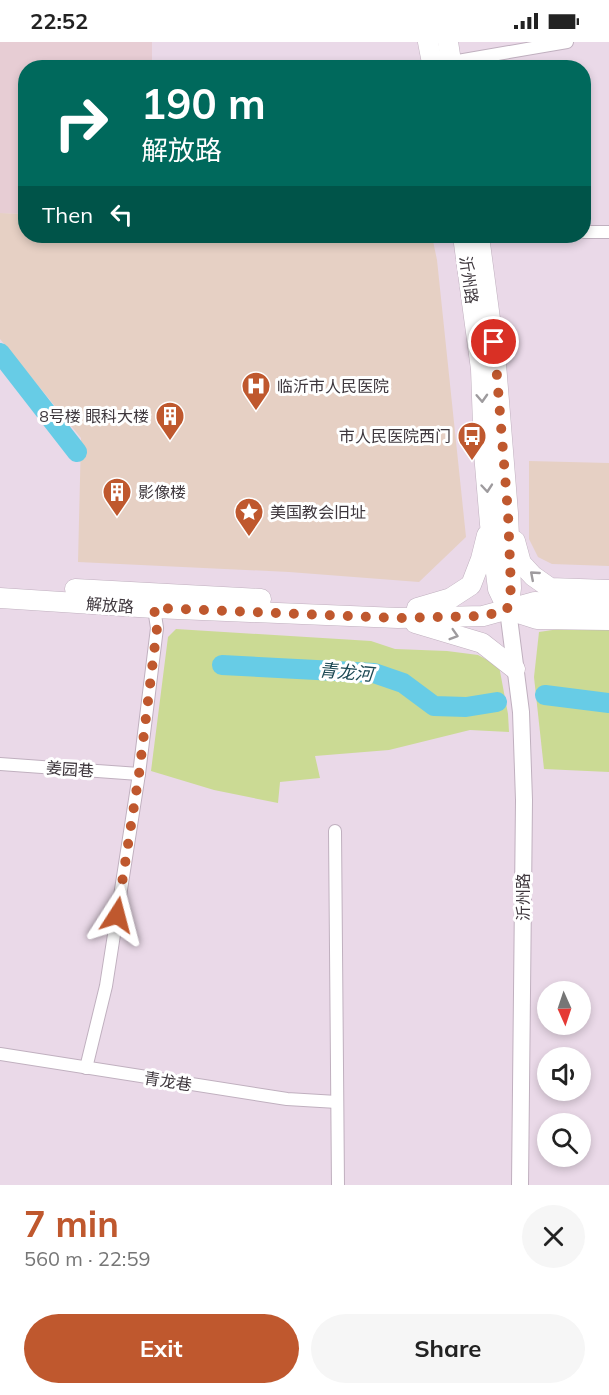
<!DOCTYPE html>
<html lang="en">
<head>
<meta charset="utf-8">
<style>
	:root { --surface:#fff; --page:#f6f6f6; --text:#222; --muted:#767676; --accent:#bf582e }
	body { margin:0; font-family:Mulish,"Noto Sans SC",sans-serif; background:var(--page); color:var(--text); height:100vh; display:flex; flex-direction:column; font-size:22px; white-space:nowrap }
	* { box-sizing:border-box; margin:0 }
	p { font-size:20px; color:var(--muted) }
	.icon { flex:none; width:33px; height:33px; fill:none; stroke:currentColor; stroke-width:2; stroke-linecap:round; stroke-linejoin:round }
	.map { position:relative; height:1143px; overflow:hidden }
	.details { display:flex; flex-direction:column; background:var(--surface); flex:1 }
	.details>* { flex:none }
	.banner { position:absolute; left:18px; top:18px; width:573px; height:183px; border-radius:24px; box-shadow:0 3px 9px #0003; background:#00695c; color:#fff; overflow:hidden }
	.needle { width:39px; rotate:177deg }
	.fabs { position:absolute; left:537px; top:939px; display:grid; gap:12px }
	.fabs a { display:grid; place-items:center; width:54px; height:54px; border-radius:50%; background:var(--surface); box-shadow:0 3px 9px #0003; font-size:30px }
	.pin { position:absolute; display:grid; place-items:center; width:51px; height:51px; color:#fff; margin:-26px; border:3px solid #fff; border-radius:50%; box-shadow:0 2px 6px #0007 }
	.me { position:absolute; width:66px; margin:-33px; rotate:9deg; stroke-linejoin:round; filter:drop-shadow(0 0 4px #0008) }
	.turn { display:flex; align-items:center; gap:21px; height:126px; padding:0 24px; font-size:27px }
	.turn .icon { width:78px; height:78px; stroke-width:2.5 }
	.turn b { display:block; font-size:42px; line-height:51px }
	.then { display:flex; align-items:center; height:57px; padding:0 24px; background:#0003; gap:12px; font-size:22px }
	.round { display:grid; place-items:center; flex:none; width:63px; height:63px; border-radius:32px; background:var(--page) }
	.head { display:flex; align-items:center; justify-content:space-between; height:102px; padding:0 24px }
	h1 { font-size:36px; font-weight:700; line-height:45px; color:var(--accent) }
	.cta { display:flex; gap:12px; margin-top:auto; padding:12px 24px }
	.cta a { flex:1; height:69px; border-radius:36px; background:var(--accent); color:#fff; font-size:24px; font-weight:700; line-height:69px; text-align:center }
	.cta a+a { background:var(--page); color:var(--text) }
	.status { display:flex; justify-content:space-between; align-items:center; height:42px; padding:0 30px; background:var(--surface); direction:ltr }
	.status svg { height:16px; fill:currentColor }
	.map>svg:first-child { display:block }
	.education { fill:#e7cdd4 }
	.medical { fill:#e6d0c4 }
	.green { fill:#cbda94 }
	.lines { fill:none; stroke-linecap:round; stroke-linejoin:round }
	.river { stroke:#67cce6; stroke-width:20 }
	.street-casing { stroke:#c0b0bf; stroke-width:14 }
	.secondary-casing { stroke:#c0b0bf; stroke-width:18 }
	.primary-casing { stroke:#c0b0bf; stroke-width:21 }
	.street { stroke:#fff; stroke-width:12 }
	.secondary { stroke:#fff; stroke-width:16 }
	.primary { stroke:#fff; stroke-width:20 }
	.oneway { stroke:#9e9b9e }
	.route { stroke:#bf582e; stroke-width:10; stroke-dasharray:0 18 }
	.labels { text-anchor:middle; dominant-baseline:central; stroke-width:6; stroke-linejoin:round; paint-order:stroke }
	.street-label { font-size:16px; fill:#3e373d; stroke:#fff }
	.poi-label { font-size:16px; fill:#3e373d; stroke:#fff; text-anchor:start }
	.water-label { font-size:18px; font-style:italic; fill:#1c4954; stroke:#fff }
</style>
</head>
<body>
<div class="status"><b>22:52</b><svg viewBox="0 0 49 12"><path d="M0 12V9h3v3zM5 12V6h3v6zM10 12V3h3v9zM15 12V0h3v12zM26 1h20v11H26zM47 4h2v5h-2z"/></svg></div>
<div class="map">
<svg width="609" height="1143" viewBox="0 0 609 1143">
	<rect width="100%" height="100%" fill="#ead9e8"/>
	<polygon class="education" points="0,0 152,0 152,25 26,26 25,172 0,171"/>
	<g class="medical">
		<polygon points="0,171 25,172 26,194 432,194 437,218 466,495 419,540 289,530 78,520 81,396 0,297"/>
		<polygon points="529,419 609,421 609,524 552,522 538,515 529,497"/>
	</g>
	<g class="green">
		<polygon points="176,587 371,599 395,607 447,609 478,613 499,624 508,672 509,690 470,688 389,708 315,714 320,736 280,740 278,761 214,748 151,729 168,595"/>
		<polygon points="559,587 609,588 609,730 544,727 534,635 539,590"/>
	</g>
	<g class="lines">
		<g class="river">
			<polyline points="0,311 77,410"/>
			<polyline points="222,623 374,631 403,641 434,664 466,665 497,660"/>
			<polyline points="545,653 609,661"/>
		</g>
		<g class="street-casing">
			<g id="street">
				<polyline points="452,20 567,0"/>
				<polyline points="584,190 609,190"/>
				<polyline points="0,722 139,732"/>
				<polyline points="335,789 338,1143"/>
				<polyline points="0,1012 287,1057 337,1060"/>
				<polyline points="86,1026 106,944 139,732 157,586 154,566"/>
			</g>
		</g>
		<g class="secondary-casing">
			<polyline id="secondary" points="508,568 521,670 524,758 520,1143"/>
		</g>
		<g class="primary-casing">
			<g id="primary">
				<polyline points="428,0 433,26"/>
				<polyline points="448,0 452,26"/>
				<polyline points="463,194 481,327 484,411 490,482 498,547 508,568"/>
				<polyline points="479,194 496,322 508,471 511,546 509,562"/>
				<polyline points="515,499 521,521 533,534 550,546 609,548"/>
				<polyline points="75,547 261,557"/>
				<polyline points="0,556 154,566 398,576 483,574 535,560 609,563"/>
				<polyline points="417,566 451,556 471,543 481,517 487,493"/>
				<polyline points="506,567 537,577 609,578"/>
				<polyline points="415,581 482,601 515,627"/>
			</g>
		</g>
		<use href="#street" class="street"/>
		<use href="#secondary" class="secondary"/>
		<use href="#primary" class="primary"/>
	</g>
	<defs><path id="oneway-chevron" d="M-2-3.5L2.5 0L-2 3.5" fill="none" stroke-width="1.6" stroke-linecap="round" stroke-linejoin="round" transform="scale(1.5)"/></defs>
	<g class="oneway">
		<use href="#oneway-chevron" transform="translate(482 356) rotate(87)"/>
		<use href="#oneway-chevron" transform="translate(487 446) rotate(85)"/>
		<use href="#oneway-chevron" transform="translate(534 533) rotate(-139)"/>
		<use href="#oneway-chevron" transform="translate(454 593) rotate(17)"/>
	</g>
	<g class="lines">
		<polyline class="route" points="117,873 139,732 157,586 154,566 398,576 483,574 507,568 511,546 508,471 496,322 494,300"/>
	</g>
	<defs>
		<g id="hospital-pin" transform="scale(1.5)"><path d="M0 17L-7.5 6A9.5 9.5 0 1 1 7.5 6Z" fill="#bf582e" stroke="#fff"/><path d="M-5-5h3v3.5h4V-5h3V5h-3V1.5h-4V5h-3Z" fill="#fff"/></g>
		<g id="building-pin" transform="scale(1.5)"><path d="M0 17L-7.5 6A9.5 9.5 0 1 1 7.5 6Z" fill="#bf582e" stroke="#fff"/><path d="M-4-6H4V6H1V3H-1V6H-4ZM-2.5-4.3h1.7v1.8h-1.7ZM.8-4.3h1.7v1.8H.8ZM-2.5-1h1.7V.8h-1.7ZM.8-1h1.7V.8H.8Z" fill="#fff"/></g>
		<g id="bus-pin" transform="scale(1.5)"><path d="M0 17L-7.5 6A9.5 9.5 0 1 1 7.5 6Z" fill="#bf582e" stroke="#fff"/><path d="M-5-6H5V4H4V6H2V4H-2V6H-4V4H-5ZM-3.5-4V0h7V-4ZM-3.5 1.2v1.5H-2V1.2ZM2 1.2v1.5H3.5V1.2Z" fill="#fff"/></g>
		<g id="sight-pin" transform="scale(1.5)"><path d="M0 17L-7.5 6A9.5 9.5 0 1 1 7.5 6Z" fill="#bf582e" stroke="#fff"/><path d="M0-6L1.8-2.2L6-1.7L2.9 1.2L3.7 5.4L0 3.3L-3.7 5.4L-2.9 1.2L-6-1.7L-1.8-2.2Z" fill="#fff"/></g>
	</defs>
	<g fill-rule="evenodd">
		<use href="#hospital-pin" x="256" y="344"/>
		<use href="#building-pin" x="170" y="374"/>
		<use href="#bus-pin" x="472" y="394"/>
		<use href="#building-pin" x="117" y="450"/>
		<use href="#sight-pin" x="249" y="470"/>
	</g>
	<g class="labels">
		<g class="street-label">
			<text transform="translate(469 238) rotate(82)">沂州路</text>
			<text transform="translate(110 563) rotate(4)">解放路</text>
			<text transform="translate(70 727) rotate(4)">姜园巷</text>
			<text transform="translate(523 855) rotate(-90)">沂州路</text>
			<text transform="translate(168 1039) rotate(9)">青龙巷</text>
		</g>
		<g class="poi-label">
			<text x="277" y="344">临沂市人民医院</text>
			<text x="149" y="374" text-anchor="end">8号楼 眼科大楼</text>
			<text x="451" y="394" text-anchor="end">市人民医院西门</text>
			<text x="138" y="450">影像楼</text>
			<text x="270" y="470">美国教会旧址</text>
		</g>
		<g class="water-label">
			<text transform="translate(346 630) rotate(5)">青龙河</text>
		</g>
	</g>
</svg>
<div class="fabs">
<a><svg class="needle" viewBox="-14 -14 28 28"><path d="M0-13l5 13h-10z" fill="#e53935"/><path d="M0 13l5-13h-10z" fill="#767676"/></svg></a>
<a><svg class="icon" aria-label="sound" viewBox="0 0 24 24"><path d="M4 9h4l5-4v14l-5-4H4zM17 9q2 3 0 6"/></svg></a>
<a><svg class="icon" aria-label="search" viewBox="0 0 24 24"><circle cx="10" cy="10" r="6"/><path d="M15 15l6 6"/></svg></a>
</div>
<div class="pin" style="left:494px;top:300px;background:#d93025"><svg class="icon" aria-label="arrive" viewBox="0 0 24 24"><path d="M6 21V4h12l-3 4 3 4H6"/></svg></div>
<svg class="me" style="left:117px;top:873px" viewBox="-20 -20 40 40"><path d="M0-17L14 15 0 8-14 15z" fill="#bf582e" stroke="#fff" stroke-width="4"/></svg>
<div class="banner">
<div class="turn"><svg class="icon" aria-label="right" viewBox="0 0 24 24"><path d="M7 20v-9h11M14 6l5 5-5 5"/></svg><div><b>190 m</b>解放路</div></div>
<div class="then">Then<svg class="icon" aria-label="left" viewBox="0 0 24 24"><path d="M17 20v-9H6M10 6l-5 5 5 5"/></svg></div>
</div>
</div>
<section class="details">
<div class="head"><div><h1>7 min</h1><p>560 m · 22:59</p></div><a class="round"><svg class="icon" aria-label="close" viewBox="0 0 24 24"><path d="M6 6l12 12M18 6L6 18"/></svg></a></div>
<div class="cta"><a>Exit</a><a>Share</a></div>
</section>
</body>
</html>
